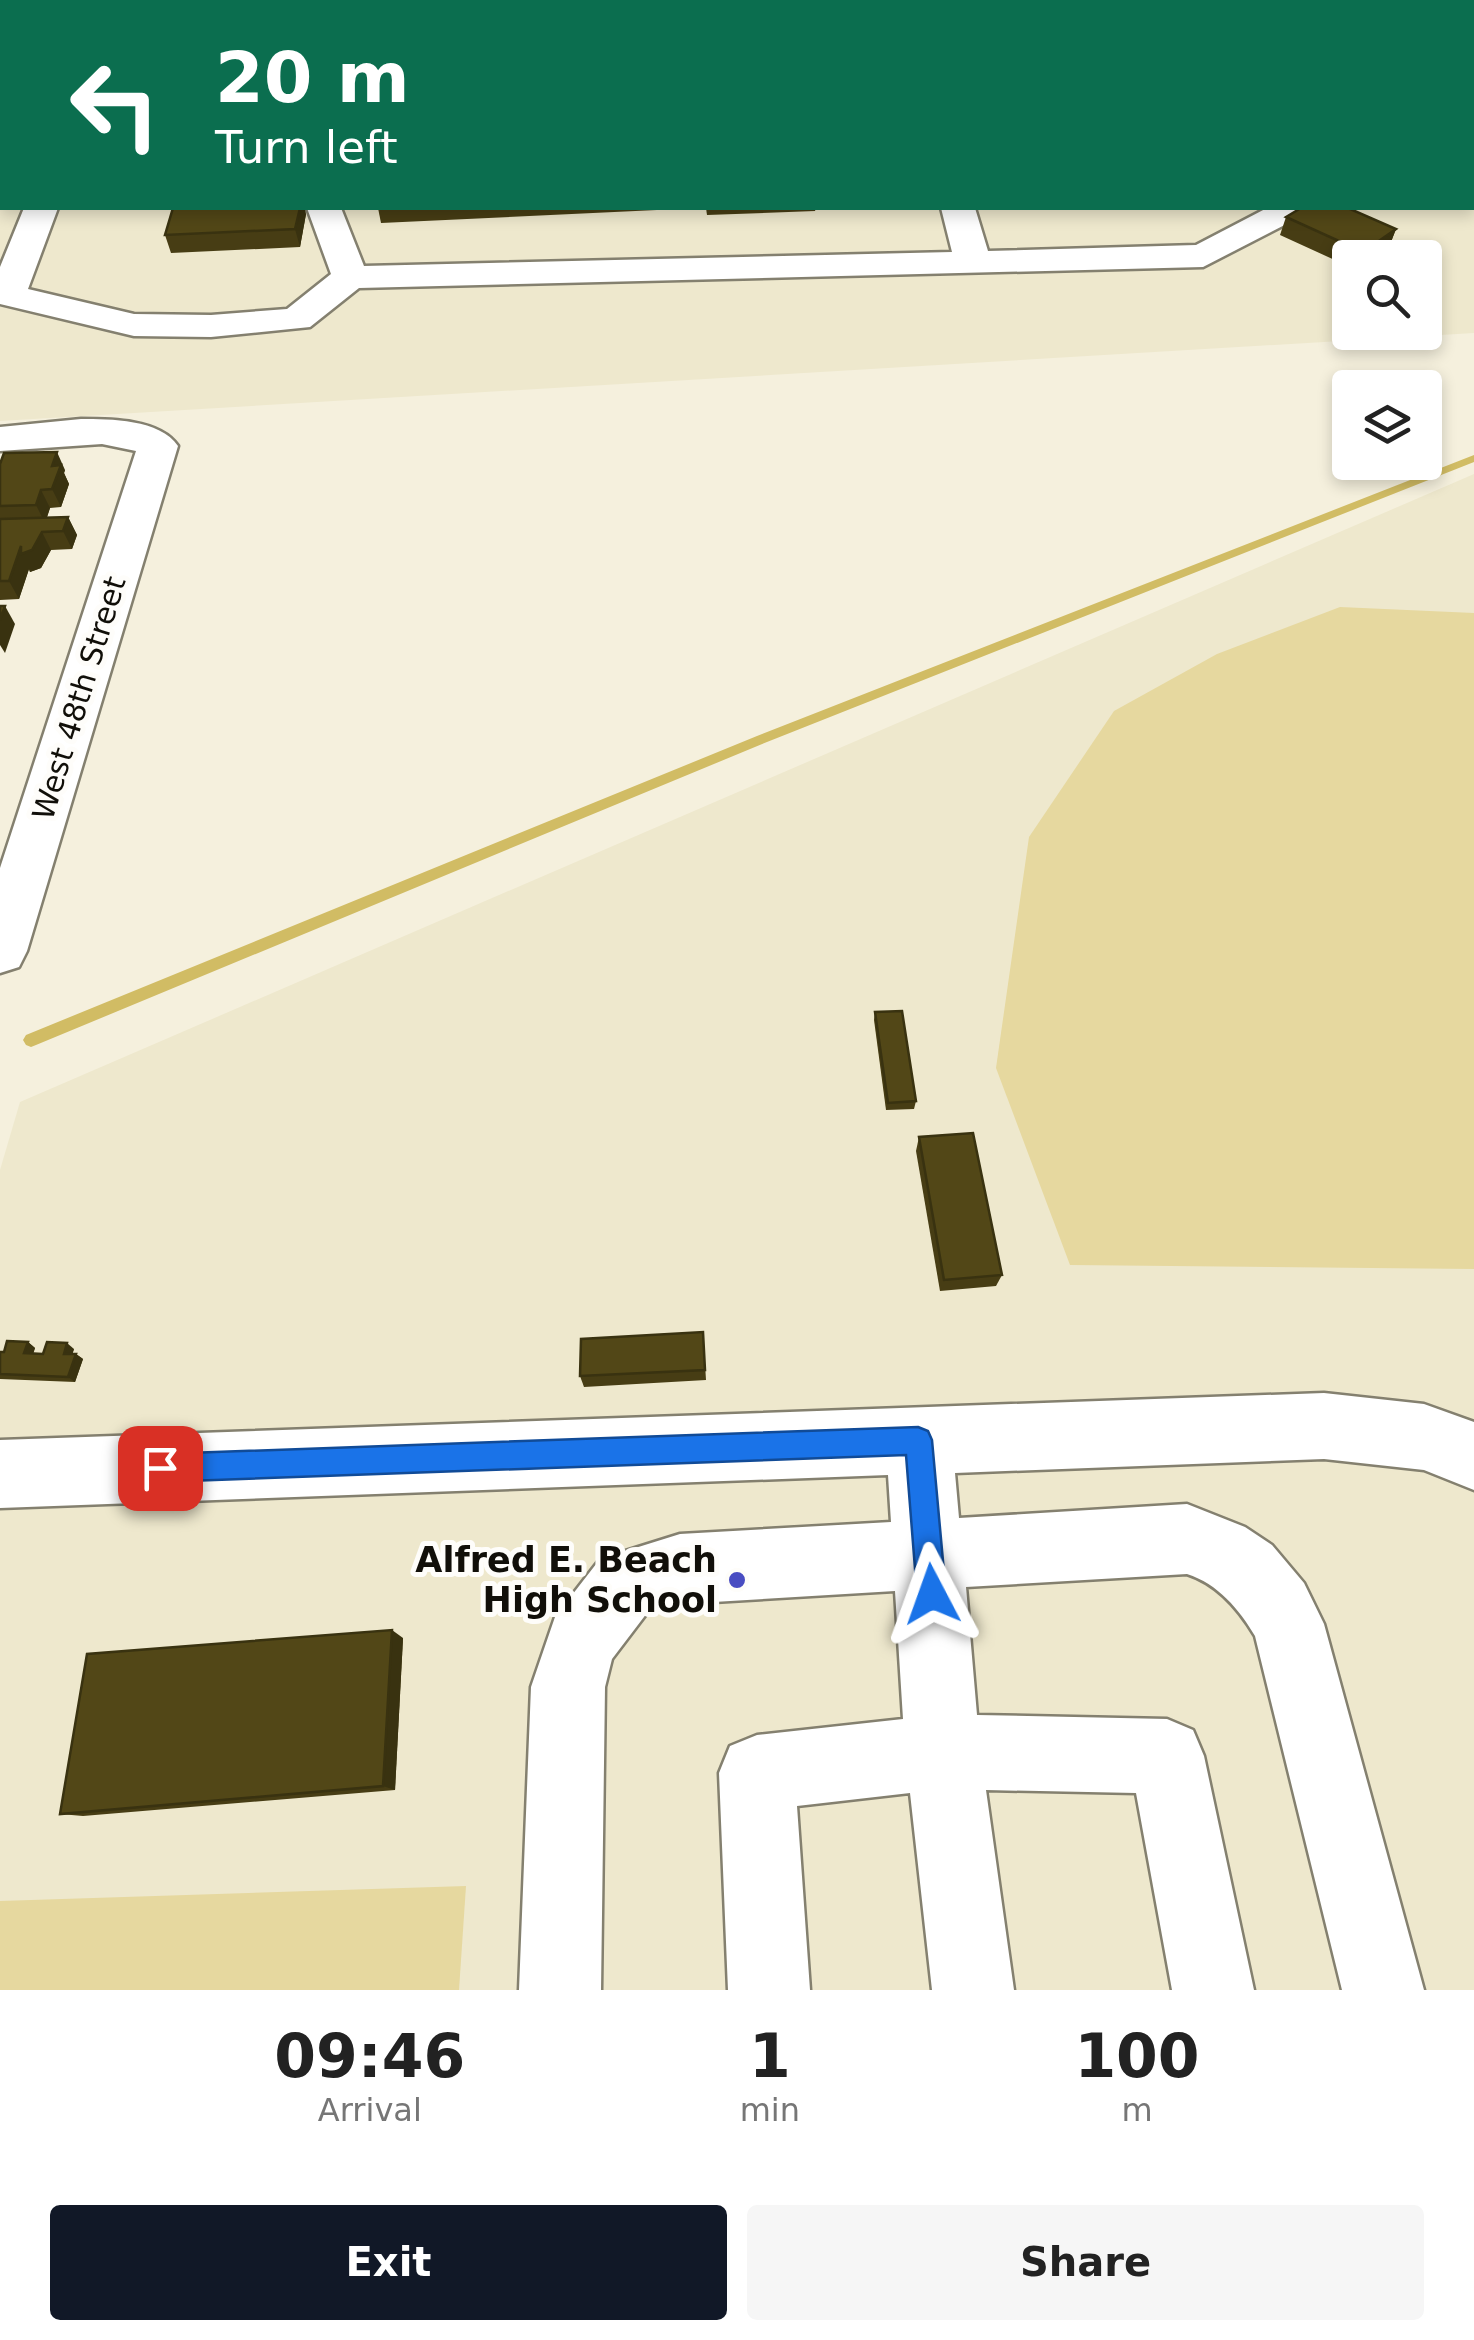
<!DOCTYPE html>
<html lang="en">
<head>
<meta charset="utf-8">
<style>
	:root { --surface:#fff; --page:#f6f6f6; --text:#222; --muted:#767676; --accent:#111827 }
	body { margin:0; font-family:"DejaVu Sans",sans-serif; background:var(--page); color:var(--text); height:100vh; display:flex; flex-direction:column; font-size:38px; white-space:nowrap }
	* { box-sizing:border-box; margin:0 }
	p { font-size:32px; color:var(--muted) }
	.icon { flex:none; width:55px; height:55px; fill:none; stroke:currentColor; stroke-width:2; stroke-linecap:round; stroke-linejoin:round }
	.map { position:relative; height:1990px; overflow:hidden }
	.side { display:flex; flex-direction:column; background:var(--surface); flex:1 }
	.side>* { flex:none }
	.guide { position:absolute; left:0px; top:0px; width:1475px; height:210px; box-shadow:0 5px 15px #0003; background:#0b6e4f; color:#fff; overflow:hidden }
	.controls { position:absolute; left:1332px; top:240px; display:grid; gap:20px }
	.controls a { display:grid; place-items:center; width:110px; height:110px; border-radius:10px; background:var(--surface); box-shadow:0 5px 15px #0003; font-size:50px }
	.pin { position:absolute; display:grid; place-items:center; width:85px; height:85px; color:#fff; margin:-42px; border-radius:20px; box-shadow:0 5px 15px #0006 }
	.me { position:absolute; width:110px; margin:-55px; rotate:356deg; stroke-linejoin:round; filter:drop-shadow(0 0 8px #0008) }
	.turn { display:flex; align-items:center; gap:35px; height:210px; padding:0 50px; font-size:45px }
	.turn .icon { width:130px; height:130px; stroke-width:2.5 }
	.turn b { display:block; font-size:70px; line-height:85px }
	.eta { display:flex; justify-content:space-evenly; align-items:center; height:170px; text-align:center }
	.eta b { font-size:60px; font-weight:800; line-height:70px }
	.action { display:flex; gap:20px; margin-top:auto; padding:20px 50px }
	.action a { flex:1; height:115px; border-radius:10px; background:var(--accent); color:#fff; font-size:40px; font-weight:800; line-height:115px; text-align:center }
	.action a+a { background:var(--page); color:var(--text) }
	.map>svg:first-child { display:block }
	.built { fill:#eee8cd; fill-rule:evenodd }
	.green { fill:#e6d89f }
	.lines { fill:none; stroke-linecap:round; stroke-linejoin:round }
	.stream { fill:#d1bc64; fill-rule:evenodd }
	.minor-casing { stroke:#84806f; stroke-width:5 }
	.minor { fill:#fff; fill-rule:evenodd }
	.wall { fill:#473d14 }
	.shaded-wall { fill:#393210 }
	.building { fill:#524717; stroke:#393210; stroke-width:2.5 }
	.route { fill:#1a73e8; stroke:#114b97; stroke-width:2.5 }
	.poi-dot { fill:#494dc2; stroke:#fefdfa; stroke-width:4 }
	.labels { text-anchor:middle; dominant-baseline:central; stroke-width:10; stroke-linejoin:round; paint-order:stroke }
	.street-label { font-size:30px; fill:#110f09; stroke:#fefdfa }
	.near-poi-label { font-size:35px; font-weight:bold; fill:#110f09; stroke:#fefdfa; text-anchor:end }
</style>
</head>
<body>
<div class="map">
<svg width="1474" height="1990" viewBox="0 0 1474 1990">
	<rect width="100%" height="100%" fill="#f5f0dd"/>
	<g class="built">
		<path d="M0 0H1474V333L0 421ZM2 2H1472V208H2ZM1350 258H1425V332H1350Z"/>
		<polygon points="1474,474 1474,1990 0,1990 0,1170 20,1102"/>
	</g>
	<g class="green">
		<polygon points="1340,607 1474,613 1474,1269 1070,1265 996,1068 1029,837 1114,711 1217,654"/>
		<polygon points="466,1886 459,1990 0,1990 0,1901"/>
	</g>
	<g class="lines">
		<polygon class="stream" points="1474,455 1474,462 767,742 36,1045 31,1047 26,1045 23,1040 26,1035 757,736"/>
		<g class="minor-casing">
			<g id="minor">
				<polygon points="264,0 336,0 263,2"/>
				<polygon points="890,0 918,0 920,2 891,2"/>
				<polygon points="1243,0 1276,0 1278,2 1244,2"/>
				<polygon points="24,208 58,208 28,289 134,314 211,315 287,309 331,274 307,208 341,208 364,266 952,252 941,208 975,208 988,251 1196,245 1267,208 1309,208 1304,215 1203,267 359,288 310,327 211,337 134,336 0,304 0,267"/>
				<path d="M81 419C110 419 160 419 178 446L27 951 19 967 0 973V868L136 451 102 444 0 451V427Z"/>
				<path d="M1324 1393 1424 1404 1474 1422V1490L1424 1470 1324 1459 955 1473 959 1518 1187 1504 1245 1527 1272 1545 1304 1583 1324 1624 1424 1990H1342L1255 1636C1239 1609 1218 1584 1187 1574L966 1587 977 1715 1167 1719 1193 1730 1204 1756 1254 1990H1172L1136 1793 986 1790 1014 1990H932L910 1793 797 1806 810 1990H728L719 1773 730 1746 757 1735 903 1719 895 1591 680 1604 647 1613 612 1659 605 1687 601 1990H519L531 1687 555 1617 600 1559 680 1534 891 1522 888 1475 0 1508V1440Z"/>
			</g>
		</g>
		<use href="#minor" class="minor"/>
	</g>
	<g class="wall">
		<polygon points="938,0 1127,0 1126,2 939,2"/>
		<polygon points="1170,0 1202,0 1178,2 1172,2"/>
		<polygon points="1368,0 1474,0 1474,72 1472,72 1472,2 1370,2"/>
		<rect x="0" y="102" width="2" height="64"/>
		<polygon points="378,208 677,208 678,209 381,223"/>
		<polygon points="706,208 816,208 815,211 707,215"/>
		<polygon points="306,214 300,247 171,253 165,235"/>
		<polygon points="1286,217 1396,229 1389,247 1374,258 1350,258 1350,267 1280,235"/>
		<polygon points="0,464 65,470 64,473 69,484 61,507 50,508 47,517 68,517 77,535 72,549 51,550 41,568 30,572 29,569 19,599 0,600"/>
		<polygon points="875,1012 916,1101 914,1109 886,1110 874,1020"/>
		<polygon points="919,1137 1002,1275 996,1286 940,1291 916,1151"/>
		<polygon points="703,1332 706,1380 584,1387 580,1376"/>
		<polygon points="28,1342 35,1348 33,1353 43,1354 74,1349 72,1354 76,1354 83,1359 75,1382 0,1379 0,1352 4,1352"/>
		<polygon points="403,1638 395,1790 83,1816 60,1814"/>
	</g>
	<g class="shaded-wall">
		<polygon points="300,208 305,208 306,214 300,247 295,229"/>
		<polygon points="1396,229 1389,247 1374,258 1361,258 1363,252"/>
		<polygon points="57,452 65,470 64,473 69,484 61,507 52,489 52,466"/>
		<polygon points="41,490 50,508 45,523 36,505"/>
		<polygon points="68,517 77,535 72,549 63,531"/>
		<polygon points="42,532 51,550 41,568 30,572 29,569 19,599 9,581 21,546"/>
		<polygon points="5,606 15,624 5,653 0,645 0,620"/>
		<polygon points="28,1342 35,1348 32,1358 24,1353"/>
		<polygon points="67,1343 74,1349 71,1359 64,1354"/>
		<polygon points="76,1354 83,1359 75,1382 68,1377"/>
		<polygon points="392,1630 403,1638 395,1790 383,1786"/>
	</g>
	<g class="building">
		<polygon points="20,0 59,0 58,2 18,2"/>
		<polygon points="194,0 198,0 197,2 133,2"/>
		<polygon points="372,0 851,0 852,2 372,2"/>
		<polygon points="1403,0 1474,0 1474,41 1472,41 1472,2 1405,2"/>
		<rect x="0" y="102" width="2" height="46"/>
		<polygon points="173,208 300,208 295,229 165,235"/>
		<polygon points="1301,208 1348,208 1396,229 1363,252 1286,217"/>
		<polygon points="57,452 52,466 61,465 52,489 41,490 36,505 0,506 0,464 4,453"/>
		<polygon points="68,517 63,531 42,532 32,550 21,554 21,546 9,581 0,581 0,519"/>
		<polygon points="0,606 5,606 0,620"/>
		<polygon points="902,1011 916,1101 888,1103 875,1012"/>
		<polygon points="973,1133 1002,1275 944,1280 919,1137"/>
		<polygon points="703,1332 705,1370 580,1376 581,1339"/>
		<polygon points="7,1341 28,1342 24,1353 43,1354 47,1342 67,1343 64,1354 76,1354 68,1377 0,1374 0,1352 4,1352"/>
		<polygon points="392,1630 383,1786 60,1814 87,1654"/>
	</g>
	<polygon class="route" points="918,1427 928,1431 932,1440 946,1594 942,1604 932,1609 921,1604 917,1594 906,1455 160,1482 150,1478 146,1468 150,1458 160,1454"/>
	<circle class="poi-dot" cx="737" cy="1580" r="10"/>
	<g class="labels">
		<g class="street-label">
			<text transform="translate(79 698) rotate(-73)">West 48th Street</text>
		</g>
		<g class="near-poi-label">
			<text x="717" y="1560">Alfred E. Beach<tspan x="717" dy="40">High School</tspan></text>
		</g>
	</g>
</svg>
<div class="controls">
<a><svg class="icon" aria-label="search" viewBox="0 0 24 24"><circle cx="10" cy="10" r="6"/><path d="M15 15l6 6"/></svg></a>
<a><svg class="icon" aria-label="layers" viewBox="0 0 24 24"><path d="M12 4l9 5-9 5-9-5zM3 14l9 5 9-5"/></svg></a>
</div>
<div class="pin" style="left:160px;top:1468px;background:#d93025"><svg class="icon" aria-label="arrive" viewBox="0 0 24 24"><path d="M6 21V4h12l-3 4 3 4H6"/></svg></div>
<svg class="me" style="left:932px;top:1594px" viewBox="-20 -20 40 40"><path d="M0-17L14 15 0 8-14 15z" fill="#1a73e8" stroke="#fff" stroke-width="4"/></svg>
<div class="guide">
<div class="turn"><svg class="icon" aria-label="left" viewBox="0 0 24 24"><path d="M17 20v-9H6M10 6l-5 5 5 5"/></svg><div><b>20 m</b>Turn left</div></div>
</div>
</div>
<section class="side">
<div class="eta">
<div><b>09:46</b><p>Arrival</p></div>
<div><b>1</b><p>min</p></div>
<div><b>100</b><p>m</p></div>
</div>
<div class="action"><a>Exit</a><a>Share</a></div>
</section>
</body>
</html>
